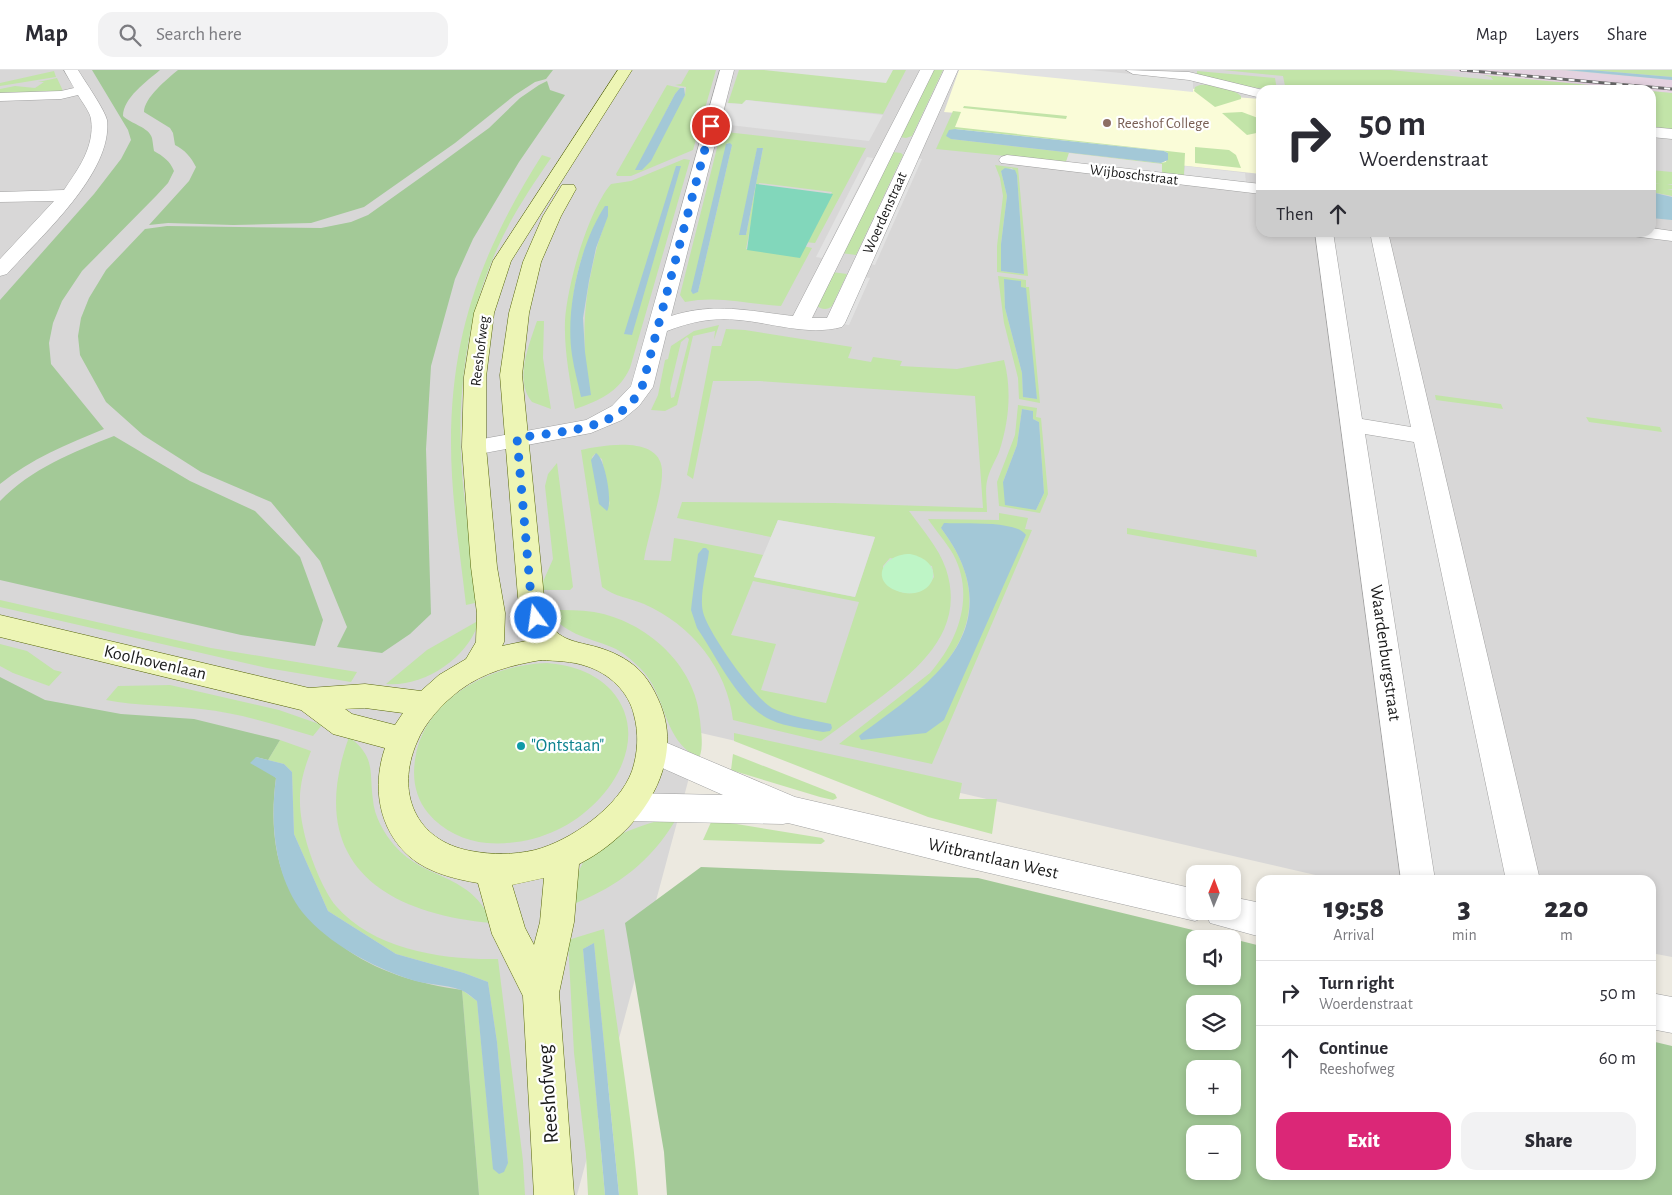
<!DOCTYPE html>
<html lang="en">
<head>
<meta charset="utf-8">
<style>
	:root { --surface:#fff; --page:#f2f2f3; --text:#2b2b33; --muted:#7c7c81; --line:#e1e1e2; --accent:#db2777 }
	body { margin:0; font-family:"Alegreya Sans",sans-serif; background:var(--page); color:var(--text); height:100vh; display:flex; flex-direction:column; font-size:19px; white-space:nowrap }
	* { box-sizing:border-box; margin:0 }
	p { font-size:16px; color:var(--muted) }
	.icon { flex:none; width:28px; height:28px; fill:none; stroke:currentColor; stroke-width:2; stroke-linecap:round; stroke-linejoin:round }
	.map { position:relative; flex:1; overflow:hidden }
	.side { position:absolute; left:1256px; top:805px; width:400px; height:305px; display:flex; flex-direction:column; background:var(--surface); border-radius:15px; box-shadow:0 2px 8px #0003 }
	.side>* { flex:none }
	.top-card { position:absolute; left:1256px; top:15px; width:400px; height:152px; border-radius:15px; box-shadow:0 2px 8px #0003; background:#fff; color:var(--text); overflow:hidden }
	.needle { width:32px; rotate:1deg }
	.tools { position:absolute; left:1186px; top:795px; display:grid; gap:10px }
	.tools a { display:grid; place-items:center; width:55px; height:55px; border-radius:10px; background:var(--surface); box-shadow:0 2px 8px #0003; font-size:25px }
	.pin { position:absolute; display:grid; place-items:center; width:42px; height:42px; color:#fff; margin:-21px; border:2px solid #fff; border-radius:50%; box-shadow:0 1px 5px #0007 }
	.me { position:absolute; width:55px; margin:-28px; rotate:346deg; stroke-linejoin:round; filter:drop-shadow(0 0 4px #0008) }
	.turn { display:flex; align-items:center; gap:18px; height:105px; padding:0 20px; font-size:22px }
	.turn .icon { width:65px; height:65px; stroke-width:2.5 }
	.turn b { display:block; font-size:35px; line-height:42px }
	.then { display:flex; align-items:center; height:48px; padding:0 20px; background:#0003; gap:10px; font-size:19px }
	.eta { display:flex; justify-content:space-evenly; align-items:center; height:85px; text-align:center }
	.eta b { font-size:30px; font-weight:800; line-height:35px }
	.action { display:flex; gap:10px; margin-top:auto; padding:10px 20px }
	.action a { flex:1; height:58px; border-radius:15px; background:var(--accent); color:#fff; font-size:20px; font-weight:800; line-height:58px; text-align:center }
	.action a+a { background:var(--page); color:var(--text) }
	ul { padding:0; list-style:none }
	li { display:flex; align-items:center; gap:15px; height:65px; padding:0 20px; border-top:1px solid var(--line) }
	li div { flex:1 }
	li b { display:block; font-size:19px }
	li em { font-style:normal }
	header { display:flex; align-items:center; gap:30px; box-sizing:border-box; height:70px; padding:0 25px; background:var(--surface); border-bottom:1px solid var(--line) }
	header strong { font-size:24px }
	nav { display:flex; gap:28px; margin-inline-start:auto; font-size:18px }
	.search { width:350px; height:45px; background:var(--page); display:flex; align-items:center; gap:12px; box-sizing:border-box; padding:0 18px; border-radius:15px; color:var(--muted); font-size:19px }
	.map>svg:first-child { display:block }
	.residential { fill:#d8d7d7; fill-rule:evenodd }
	.industrial { fill:#e4d2e0 }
	.education { fill:#fafcd8 }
	.grass { fill:#c2e4a8; fill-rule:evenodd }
	.forest { fill:#a3c997; fill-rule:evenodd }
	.park { fill:#bef5c6 }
	.pitch { fill:#82d7bb }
	.parking { fill:#e2e2e2 }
	.water { fill:#a3c8d7 }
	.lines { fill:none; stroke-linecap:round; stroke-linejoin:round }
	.street-casing { stroke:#a1a1a1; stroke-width:1 }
	.secondary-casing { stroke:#58680b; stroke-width:1 }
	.street { fill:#fff; fill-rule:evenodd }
	.secondary { fill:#edf5b5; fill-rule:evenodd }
	.rail-casing { stroke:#686868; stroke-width:3 }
	.rail { stroke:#fff; stroke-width:2; stroke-dasharray:6; stroke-linecap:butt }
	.route { stroke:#1a73e8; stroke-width:9; stroke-dasharray:0 16.2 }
	.education-dot { fill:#8d6e63; stroke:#fff; stroke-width:2 }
	.culture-dot { fill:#0f9aa8; stroke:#fff; stroke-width:2 }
	.labels { text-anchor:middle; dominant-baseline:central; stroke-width:4.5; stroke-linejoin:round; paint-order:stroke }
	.far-education-label { font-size:15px; fill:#785e54; stroke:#fff; text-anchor:start }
	.far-street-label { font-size:15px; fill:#1a1a1a; stroke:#fff }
	.street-label { font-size:18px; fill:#1a1a1a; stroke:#fff }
	.culture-label { font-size:18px; fill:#0d838f; stroke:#fff; text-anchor:start }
	.near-street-label { font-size:21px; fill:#1a1a1a; stroke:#fff }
</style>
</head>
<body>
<header>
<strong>Map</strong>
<div class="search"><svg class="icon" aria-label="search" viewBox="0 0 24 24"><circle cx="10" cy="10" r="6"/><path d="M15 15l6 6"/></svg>Search here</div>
<nav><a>Map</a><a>Layers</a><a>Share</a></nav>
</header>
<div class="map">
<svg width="1672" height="1125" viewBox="0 0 1672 1125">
	<rect width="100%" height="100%" fill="#ece9e0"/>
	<path class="residential" d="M0 0H1672V887L1651 883V810H1337L701 663 577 1125H0ZM1261 20H1651V162H1261Z"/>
	<polygon class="industrial" points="1440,0 1558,0 1672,10 1672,23 1549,12"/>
	<polygon class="education" points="959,0 998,0 1206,20 1234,27 1261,29 1261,104 1178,95 949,63 956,43 944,42"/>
	<g class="grass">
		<polygon points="689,0 716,0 693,80 631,106 617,106 616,104 667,15 680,18 675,24 636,100 685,25 686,17 675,15 681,14"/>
		<polygon points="739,0 906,0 883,44 747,30 743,34 728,33"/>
		<polygon points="931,0 943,0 912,66 906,68 900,67"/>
		<polygon points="1223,0 1390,0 1493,10 1491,7 1483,5 1642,20 1331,20 1285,16 1283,6"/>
		<polygon points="1590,0 1672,0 1672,7"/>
		<polygon points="54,1 56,7 0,16 0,13"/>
		<polygon points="1197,1 1275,8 1277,20 1249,17 1197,4"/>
		<polygon points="57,8 63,21 0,24 0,19 15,16 35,18 44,12 38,12"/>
		<path d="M1200 15C1212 14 1231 18 1241 26V29L1215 37 1194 21 1195 17Z"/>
		<polygon points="1651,21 1672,23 1672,59 1651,57"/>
		<polygon points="964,36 1067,46 1066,49 963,38"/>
		<path d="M953 41 961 42 955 57 1185 83 1184 106 1162 103V94L1069 83 1066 92 936 79ZM955 59 1164 81 1168 83 1166 92 1161 93 951 69Z"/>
		<polygon points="1242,42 1258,48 1261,54 1261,62 1247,65 1222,43"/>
		<path d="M726 62 866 78 815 173 805 172 832 122 759 113 746 179 797 186 803 176 812 178 781 236C748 234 717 225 685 232L680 225 719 70H724ZM727 73 732 75 698 222 692 223ZM763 78 746 165H740L757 79Z"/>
		<polygon points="1195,77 1229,80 1236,85 1241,98 1195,93"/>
		<polygon points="893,82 901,83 903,85 856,185 841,183"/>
		<path d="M542 85 551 88C531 117 511 147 497 179 468 243 458 316 461 386 463 435 473 484 479 532L466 535C460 482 451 427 451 373 451 261 483 178 542 85Z"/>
		<path d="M684 89 690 90 630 298C619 322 599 331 575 339 570 310 564 281 565 251 567 215 588 141 611 114L631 111ZM607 136C608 152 599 166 596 181 587 217 583 245 585 282L572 284C570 248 572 210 586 177 592 163 600 150 607 136Z"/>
		<path d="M995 95 1018 98 1028 206 997 202V176L1003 126 1000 108ZM1012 98 1017 105 1024 204 1001 201V174L1007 126 1001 101Z"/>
		<polygon points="1651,100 1672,102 1672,114 1667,115 1672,115 1672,119 1667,119 1672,120 1672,126 1651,122 1651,114 1660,114 1651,113"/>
		<path d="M832 202 847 204 832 236C828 240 822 240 817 236Z"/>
		<path d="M998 206 1026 210V217H1029L1040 333 1019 329 1018 308 1004 253ZM1004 209 1021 217 1037 329 1023 327 1022 303 1005 238Z"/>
		<path d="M537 251H544L543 288 551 339 532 332C514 310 529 275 537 251Z"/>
		<path d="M719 255 714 270 715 261 693 266 677 335 665 341 651 340 658 325 665 290 668 289 671 276 694 261ZM687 267 689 269 676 320 674 327 671 328 670 318 681 272Z"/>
		<path d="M726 259 745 260 852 277 848 288 871 292 873 287 902 291 900 296 957 299 1004 290C1012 320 1009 352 999 382 995 391 989 401 987 411 985 420 987 432 987 442L909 441C922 459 939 478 946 499 966 560 920 598 877 630 858 644 840 657 821 671L733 650C727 599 692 555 644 534 630 528 615 527 602 517L581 380C600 376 660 364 662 400 663 424 648 464 644 490L671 491 674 468 686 470 763 485 754 507 855 527 875 467 778 450 771 467 677 448 682 432 834 433 983 438 975 326 760 311H713L693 409 687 405 712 276H721ZM595 384 602 389 610 436 592 387ZM890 488 932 496 934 507C922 528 901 528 884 511L883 496ZM753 511 859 532 826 633 761 620 776 574 731 565Z"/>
		<polygon points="1435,325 1501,334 1503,339 1436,330"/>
		<path d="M1018 335 1037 338 1036 347 1041 348 1048 424 1040 443 999 436 997 412 1015 365ZM1022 339 1033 341V349L1039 352 1044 423 1036 440 1003 412 1017 375Z"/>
		<polygon points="1586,347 1660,357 1662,362 1589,352"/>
		<polygon points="557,393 573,517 570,520 542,520 542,514 553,489 545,416 548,404"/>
		<path d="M999 443 1028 448 1025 459 1032 460 932 694 839 674 930 603C959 570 975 525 953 484 946 472 936 461 928 449L999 450ZM941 458 1026 465 926 663 923 617C959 585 982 543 962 494 957 481 949 469 941 458Z"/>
		<polygon points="1127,458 1256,480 1257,487 1127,464"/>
		<polygon points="0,530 211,578 357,602 351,612 267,598 0,537"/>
		<path d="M551 540C566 540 580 540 594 542 646 551 696 595 700 650 701 661 704 678 699 688 661 670 668 625 640 598 633 591 625 584 616 579 592 568 566 566 550 543Z"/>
		<path d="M476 552 478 554C466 589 424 617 386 614L427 580Z"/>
		<polygon points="0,574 27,581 54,600 62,602 49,616 13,603 0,596"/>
		<path d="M547 593C571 595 594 602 611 620 655 670 607 737 557 760 536 770 511 775 487 773 465 771 443 761 428 743 416 728 412 710 415 690 423 629 491 594 547 593Z"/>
		<path d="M170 615 279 640 322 655 313 666C277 655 239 643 201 639 169 635 137 636 106 630L118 616Z"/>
		<polygon points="734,663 962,713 959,729 997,729 992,764 928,747 734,671"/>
		<path d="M349 667C376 687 369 701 373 730 374 746 384 763 394 775 426 812 471 802 492 853 378 843 305 788 349 667Z"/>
		<path d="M280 670 311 681C297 716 297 737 307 774 312 791 324 822 336 836 374 880 443 890 498 889L523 1091 525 1125H479L462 920 477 931 493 1095 508 1093 497 972 488 912 464 903 396 884 328 841 294 764 292 702 284 694 268 690Z"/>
		<polygon points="733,684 835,724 837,728 833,730 820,727 731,700"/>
		<path d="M664 749 675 751C651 791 618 816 576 833 576 824 576 814 578 805 585 772 637 757 664 749Z"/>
		<polygon points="712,750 822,768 825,771 821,774 703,770"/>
		<path d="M604 859C615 948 631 1036 638 1125H619L594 873 583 879 605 1125H588L586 1084 574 983 568 870Z"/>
	</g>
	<g class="forest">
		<path d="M92 0H160C147 11 123 28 123 46 131 54 149 57 152 68 153 73 153 76 154 81 163 86 170 91 174 101L168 113 156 126 82 201 62 231 53 253 49 273 51 294 104 359C67 374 31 389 0 414V230L94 124 121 89 131 70 128 60Z"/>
		<path d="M178 0H553L546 9 535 12 515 25 455 73 364 137 311 153 233 155 168 153 149 155 189 111 196 97C191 87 185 80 175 75L173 63 170 58 144 42C144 28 167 9 178 0Z"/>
		<polygon points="547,11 550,20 565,25 519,92 473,169 455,209 431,296 426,379 431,544 410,564 382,583 337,577 347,557 320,491 271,432 201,402 143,365 106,332 80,285 78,266 81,248 89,228 106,200 145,159 167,156 321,158 351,152 368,145 441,93 489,58 520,28 539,15"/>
		<path d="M114 366 190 411 255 441 300 487 323 550 315 576 241 565 0 510V431C31 399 73 382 114 366Z"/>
		<path d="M0 607 45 630 121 644 194 649 280 670 268 690 256 687 276 708C271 745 272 789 292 823 297 832 308 840 315 848 324 857 332 868 341 875 375 902 420 914 462 920L479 1125H0Z"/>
		<path d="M701 797 978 808 1230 869H1195V906H1232L1233 869 1261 876V1105H1651V971L1672 976V1125H667L664 1082 625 853ZM1195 934H1232V971H1195ZM1195 999H1232V1036H1195ZM1195 1064H1232V1101H1195Z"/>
	</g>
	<path class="park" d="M910 484C949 492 934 531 900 522 869 513 881 484 910 484Z"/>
	<polygon class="pitch" points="756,114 833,124 800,188 747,180"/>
	<g class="parking">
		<polygon points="764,0 893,0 886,13"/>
		<polygon points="978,0 1090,0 1193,10 1193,22"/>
		<polygon points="746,30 883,45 869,71 721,54 727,33 742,34"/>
		<polygon points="1069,83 1162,94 1162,103 1066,92"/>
		<polygon points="867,87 873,88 822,188 816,187"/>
		<polygon points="916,88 922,89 875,195 869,194"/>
		<polygon points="1185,96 1245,103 1246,113 1184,106"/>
		<polygon points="1328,163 1374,163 1514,810 1434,810"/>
		<polygon points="863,207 870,208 849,255 842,254"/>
		<polygon points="778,450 875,467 855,527 754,507"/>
	</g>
	<g class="water">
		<polygon points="1566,0 1590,0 1672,7 1672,10"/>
		<polygon points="680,18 684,18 685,25 651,91 642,100 635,100 675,24"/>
		<polygon points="955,59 1164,81 1168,83 1168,90 1161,93 951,69 946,66 949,60"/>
		<polygon points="730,73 732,75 698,222 693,224 691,221 726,74"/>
		<polygon points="757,78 763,78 746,165 739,165"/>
		<polygon points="676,96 681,96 632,265 624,264"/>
		<polygon points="1005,98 1015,100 1017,105 1024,204 1001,201 1001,174 1007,126 1001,101"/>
		<polygon points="1651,122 1672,127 1672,150 1651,148"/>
		<path d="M605 136H608V146L596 178 589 211 583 248 585 282 591 325 581 327C578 313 574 299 572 285 565 240 580 174 605 136Z"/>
		<polygon points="1004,209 1021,211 1021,217 1026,218 1037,329 1023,327 1022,303 1005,238"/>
		<polygon points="1022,339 1033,341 1033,349 1039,352 1044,423 1036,440 1005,435 1003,412 1017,375"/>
		<path d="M596 383C605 388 613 433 607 441L599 434 591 390Z"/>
		<path d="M944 453C962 454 1016 450 1026 465L944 650 926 663 861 670 859 666C914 624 995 577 962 494 957 481 949 469 941 458Z"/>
		<path d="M703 478H706L709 481C707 499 699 526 703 542 707 561 755 629 772 638 787 646 813 650 831 654L832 658 830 661 823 662C807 659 786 657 771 650 738 635 717 587 697 558L691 540 692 531 698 484Z"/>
		<path d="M256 687 284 694 292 702 294 764 328 841 396 884 464 903 488 912 497 972 508 1093 504 1102 499 1104 493 1099 477 931C472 927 466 922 461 920 444 914 426 915 409 909 371 896 329 874 303 843 274 806 270 752 276 708L250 693Z"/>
		<polygon points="594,873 619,1125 605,1125 583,879"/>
	</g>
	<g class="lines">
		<g class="street-casing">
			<g id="street">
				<path d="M64 0H78C84 10 105 40 107 50 113 103 40 167 7 204L0 206V189L54 131 0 132V122L64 120C78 99 95 77 91 49 90 42 82 32 78 25L61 29 0 31V23L61 21 74 18Z"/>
				<path d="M720 0H734L671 246C715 232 748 241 793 246L920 0H934L812 248H827L944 0H958L845 253 842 257C807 266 773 253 739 250 713 247 690 252 667 261L653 317 639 336 622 350 591 363 474 385 466 382 462 377 466 372 586 350 612 336 631 316Z"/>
				<polygon points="1126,0 1189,2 1263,20 1261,28 1189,10 1133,4"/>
				<polygon points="1651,57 1672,59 1672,69 1651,67"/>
				<polygon points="1007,85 1261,114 1261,124 1001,93 999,90 1001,87"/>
				<polygon points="1651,158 1672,161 1672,171 1632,166 1629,162 1651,162"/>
				<polygon points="1315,162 1333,162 1362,349 1411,357 1370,162 1388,162 1540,810 1506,810 1414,372 1365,364 1435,810 1401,810"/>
				<polygon points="653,667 795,727 1195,819 1195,841 1232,841 1232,827 1261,833 1261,867 1210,853 1207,846 1195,851 972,799 788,753 783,754 627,751 616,747 611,737 616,727 627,723 723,725 642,689 638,680 642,671"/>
				<polygon points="1651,923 1672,927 1672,963 1651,959"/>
			</g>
		</g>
		<g class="secondary-casing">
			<path id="secondary" d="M618 0H632L511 191 494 243 486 307V377L497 497 505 543 504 572 502 576 531 570 526 562 518 527 500 305 509 243 523 192 543 146 562 115H574L576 119 561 146 541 192 529 243 522 305 544 527C547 535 548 549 552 557 563 573 587 573 603 579 618 584 632 592 642 603 649 611 654 620 658 629 689 695 637 765 579 794L574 852 559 923 574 1125H534L523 926 492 864 478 813C455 809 429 803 410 787 378 759 372 716 385 678L333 664 301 640 0 567V545L309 618 365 614 421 621 439 605 466 589 476 572 477 543 471 497 462 377 464 307 474 243 493 191ZM541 590C556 591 572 591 586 596 609 603 629 622 634 645 639 663 638 683 632 701 619 737 570 771 535 780 513 785 493 785 471 781 415 771 395 722 417 672 425 652 443 633 460 620 484 602 512 595 541 590ZM365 638 403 643 395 655 352 644 345 639ZM544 808 540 852 534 875 525 858 512 815Z"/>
		</g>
		<use href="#street" class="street"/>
		<use href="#secondary" class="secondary"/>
		<g class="rail-casing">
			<polyline id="rail" points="1461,0 1672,19"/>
		</g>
		<use href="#rail" class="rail"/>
	</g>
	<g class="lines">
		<path class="route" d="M536 548 531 527 517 368C554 362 599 362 628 336 634 331 638 323 642 317L711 56"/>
	</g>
	<circle class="education-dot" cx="1107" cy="53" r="5"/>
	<circle class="culture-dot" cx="521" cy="676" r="5"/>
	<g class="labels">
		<g class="far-education-label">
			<text x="1117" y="53">Reeshof College</text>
		</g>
		<g class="far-street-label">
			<text transform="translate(1134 105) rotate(7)">Wijboschstraat</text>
			<text transform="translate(885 143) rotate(-66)">Woerdenstraat</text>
			<text transform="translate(480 281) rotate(-83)">Reeshofweg</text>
		</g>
		<g class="street-label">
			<text transform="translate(1385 583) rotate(82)">Waardenburgstraat</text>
			<text transform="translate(155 593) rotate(13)">Koolhovenlaan</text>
			<text transform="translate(993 789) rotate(13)">Witbrantlaan West</text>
		</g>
		<g class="culture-label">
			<text x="531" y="676">"Ontstaan"</text>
		</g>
		<g class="near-street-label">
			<text transform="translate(548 1024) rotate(-94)">Reeshofweg</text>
		</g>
	</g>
</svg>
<div class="tools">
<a><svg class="needle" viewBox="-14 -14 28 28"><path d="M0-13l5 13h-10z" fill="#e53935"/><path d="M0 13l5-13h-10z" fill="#7c7c81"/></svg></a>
<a><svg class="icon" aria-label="sound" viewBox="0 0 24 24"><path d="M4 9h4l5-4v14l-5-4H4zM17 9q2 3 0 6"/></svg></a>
<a><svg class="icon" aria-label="layers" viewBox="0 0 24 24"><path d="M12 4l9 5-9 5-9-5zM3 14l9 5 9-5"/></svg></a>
<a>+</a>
<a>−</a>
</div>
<div class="pin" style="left:711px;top:56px;background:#d93025"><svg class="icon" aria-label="arrive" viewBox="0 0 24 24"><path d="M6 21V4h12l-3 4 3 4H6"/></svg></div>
<svg class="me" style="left:536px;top:548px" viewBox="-20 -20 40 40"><circle r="17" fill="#1a73e8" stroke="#fff" stroke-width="3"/><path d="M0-11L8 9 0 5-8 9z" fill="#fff"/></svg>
<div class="top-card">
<div class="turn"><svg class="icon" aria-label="right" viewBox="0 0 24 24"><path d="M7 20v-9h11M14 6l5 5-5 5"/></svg><div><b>50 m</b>Woerdenstraat</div></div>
<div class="then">Then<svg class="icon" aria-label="ahead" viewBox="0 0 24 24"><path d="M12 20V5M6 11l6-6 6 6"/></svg></div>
</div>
<section class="side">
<div class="eta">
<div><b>19:58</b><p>Arrival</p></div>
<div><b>3</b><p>min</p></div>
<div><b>220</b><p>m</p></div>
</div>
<ul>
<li><svg class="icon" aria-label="right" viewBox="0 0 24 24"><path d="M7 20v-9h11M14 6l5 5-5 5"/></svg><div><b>Turn right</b><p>Woerdenstraat</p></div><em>50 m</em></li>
<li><svg class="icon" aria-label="ahead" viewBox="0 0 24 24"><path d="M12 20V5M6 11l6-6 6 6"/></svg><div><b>Continue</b><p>Reeshofweg</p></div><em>60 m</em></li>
</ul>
<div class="action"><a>Exit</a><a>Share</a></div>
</section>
</div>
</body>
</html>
